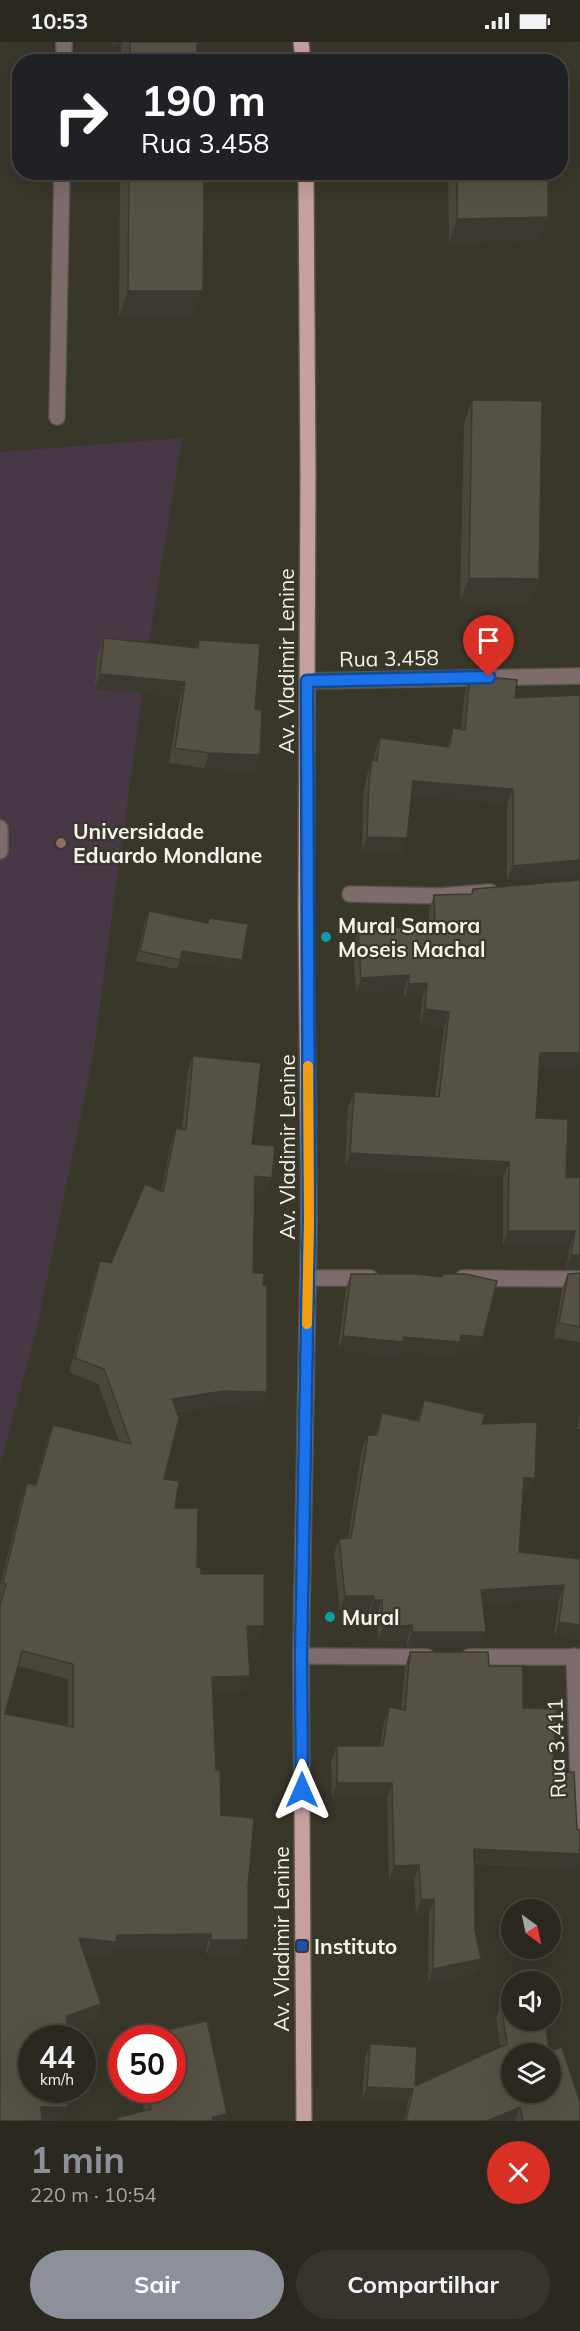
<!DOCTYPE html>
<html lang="pt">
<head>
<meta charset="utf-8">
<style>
	:root { --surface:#2b2820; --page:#37342d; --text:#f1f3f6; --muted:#a6a6a5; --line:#47443e; --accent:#8c9099 }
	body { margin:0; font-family:Mulish,sans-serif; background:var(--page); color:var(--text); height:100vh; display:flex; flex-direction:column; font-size:22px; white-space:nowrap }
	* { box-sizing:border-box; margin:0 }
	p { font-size:20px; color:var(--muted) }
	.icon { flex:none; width:33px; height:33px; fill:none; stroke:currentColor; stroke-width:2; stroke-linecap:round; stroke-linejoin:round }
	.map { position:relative; height:2079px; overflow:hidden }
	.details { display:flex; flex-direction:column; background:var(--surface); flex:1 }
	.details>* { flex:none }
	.banner { position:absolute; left:12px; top:12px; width:556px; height:126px; border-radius:24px; box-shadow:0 6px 24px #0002,0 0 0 2px var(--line); background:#202124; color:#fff; overflow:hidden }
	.needle { width:39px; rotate:147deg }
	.fabs { position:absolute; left:501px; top:1857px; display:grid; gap:12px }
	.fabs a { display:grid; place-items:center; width:60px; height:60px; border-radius:50%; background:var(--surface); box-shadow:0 6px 24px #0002,0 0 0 2px var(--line); font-size:30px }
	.speed { position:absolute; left:18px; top:1983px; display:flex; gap:12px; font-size:30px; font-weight:700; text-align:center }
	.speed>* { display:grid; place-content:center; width:78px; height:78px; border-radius:50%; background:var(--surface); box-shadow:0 6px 24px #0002,0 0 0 2px var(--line); line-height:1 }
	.speed small { font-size:15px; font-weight:400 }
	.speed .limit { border:9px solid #d22; background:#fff; color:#111 }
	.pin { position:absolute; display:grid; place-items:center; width:51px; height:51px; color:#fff; margin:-62px -26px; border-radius:50% 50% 50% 0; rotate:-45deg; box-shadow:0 0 6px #0007 }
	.pin .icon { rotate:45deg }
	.me { position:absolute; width:66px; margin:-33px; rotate:0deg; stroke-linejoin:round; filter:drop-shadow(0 0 4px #0008) }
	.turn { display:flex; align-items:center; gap:21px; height:126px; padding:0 30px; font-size:27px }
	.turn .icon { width:78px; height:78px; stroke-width:2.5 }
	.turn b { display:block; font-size:42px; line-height:51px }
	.round { display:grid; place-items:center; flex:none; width:63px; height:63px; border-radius:32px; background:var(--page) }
	.head { display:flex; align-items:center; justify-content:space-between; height:102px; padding:0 30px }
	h1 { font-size:36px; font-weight:700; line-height:45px; color:var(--accent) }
	.cta { display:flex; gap:12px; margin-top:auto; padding:12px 30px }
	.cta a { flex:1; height:69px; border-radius:36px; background:var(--accent); color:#fff; font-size:24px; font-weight:700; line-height:69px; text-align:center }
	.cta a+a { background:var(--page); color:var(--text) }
	.status { display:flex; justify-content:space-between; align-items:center; height:42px; padding:0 30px; background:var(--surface); direction:ltr }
	.status svg { height:16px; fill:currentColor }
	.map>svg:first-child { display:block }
	.education { fill:#473845 }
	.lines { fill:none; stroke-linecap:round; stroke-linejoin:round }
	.minor-casing { stroke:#575449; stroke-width:18 }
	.major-casing { stroke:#575449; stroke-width:18 }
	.minor { stroke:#7e6c6c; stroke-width:15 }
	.major { stroke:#c6a0a0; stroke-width:15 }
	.wall { fill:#49473b; fill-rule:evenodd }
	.shaded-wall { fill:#3c3930 }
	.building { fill:#555245; stroke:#3c3930; stroke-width:1.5; fill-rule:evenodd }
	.route-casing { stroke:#114b97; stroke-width:15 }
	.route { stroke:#1a73e8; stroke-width:10 }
	.slow { stroke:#f59e0b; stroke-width:10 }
	.education-dot { fill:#8d6e63; stroke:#39362a; stroke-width:2 }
	.culture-dot { fill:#0f9aa8; stroke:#39362a; stroke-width:2 }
	.transit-dot { fill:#1a4fb4; stroke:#39362a; stroke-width:2 }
	.labels { text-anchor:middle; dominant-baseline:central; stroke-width:4.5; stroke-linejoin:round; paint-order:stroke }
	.street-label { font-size:21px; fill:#f5f3ec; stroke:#39362a }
	.poi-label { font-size:21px; font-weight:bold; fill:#f5f3ec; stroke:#39362a; text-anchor:start }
</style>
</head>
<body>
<div class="status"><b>10:53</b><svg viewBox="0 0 49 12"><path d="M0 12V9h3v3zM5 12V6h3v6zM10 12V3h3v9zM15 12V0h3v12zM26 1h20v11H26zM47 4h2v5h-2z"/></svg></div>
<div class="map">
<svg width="580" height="2079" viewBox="0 0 580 2079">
	<rect width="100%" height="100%" fill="#39362a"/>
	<polygon class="education" points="182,396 151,588 93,1014 38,1282 0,1424 0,410"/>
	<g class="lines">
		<g class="minor-casing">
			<g id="minor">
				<polyline points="64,0 64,20"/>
				<polyline points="57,375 62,130"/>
				<polyline points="307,639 580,634"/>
				<polyline points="0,786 0,809"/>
				<polyline points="350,852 440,854 490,850"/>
				<polyline points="308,1236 370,1236"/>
				<polyline points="463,1236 580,1237"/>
				<polyline points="301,1614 427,1615"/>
				<polyline points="574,1614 580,1796"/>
				<polyline points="469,1615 580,1615"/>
			</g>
		</g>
		<g class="major-casing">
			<g id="major">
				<polyline points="301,0 303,20"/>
				<polyline points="304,2079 301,1614 309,1179 306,871 308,432 306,130"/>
			</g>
		</g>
		<use href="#minor" class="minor"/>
		<use href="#major" class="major"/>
	</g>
	<g class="wall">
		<polygon points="113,0 197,0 197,20 121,20 121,5 113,5"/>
		<polygon points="120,130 204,130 193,275 119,274"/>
		<polygon points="448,130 548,130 548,175 540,198 449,200"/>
		<polygon points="472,358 539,537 531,561 460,560 464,381"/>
		<polygon points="104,596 196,605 199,598 255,667 260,713 254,729 204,726 169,721 180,655 94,647 98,612"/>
		<polygon points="470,633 515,656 577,830 576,833 507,838 507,761 411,754 402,811 362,810 363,753 367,733 372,718 374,718 375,710 380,696 447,705 453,686 461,687 465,648"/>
		<polygon points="473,847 539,1025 536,1076 566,1136 580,1228 566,1227 570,1203 503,1203 503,1135 345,1125 348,1065 354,1050 435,1055 444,985 420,982 422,956 404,957 404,948 356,951 353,903 358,888 429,884 429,868 434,853 471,852"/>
		<polygon points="149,869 207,881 209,876 238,927 180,919 177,927 136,919 145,879"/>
		<path d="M193 1014 252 1102 267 1150 255 1149 253 1231 263 1243 267 1350 262 1365 218 1363 177 1370 164 1437 197 1525 201 1532 264 1584 259 1599H248L250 1634 245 1648 213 1650 216 1728 221 1773 248 1845V1898L242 1913H206V1907H113L110 1915 84 1912 101 1962 96 1976 67 1987 0 2079V1544L22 1455 27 1441 35 1443 47 1398 53 1383 119 1399 98 1342 69 1330 95 1233 100 1219 111 1221 161 1149 171 1101 176 1086 182 1087 188 1028ZM18 1624 68 1637V1684L5 1672Z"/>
		<polygon points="580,1231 580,1300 554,1296 562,1247 568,1232"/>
		<polygon points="351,1232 483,1295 478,1309 457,1308 455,1314 400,1309 398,1315 338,1308 346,1246"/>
		<polygon points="424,1358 482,1382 535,1436 529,1451 523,1451 519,1510 580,1517 580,1598 554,1595 559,1557 482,1562 480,1605 407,1605 407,1598 378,1599 377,1572 369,1572 369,1568 340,1569 334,1512 339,1497 348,1496 362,1407 368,1393 375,1393 382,1371 417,1379"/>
		<polygon points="580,1373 580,1387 577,1387"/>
		<polygon points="410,1610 489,1624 523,1666 553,1731 577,1787 580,1788 580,1826 474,1822 475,1889 481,1917 476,1931 428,1941 429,1871 416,1872 414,1838 389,1838 387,1756 332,1756 331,1719 337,1704 380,1704 384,1680 389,1665 401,1667 405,1624"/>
		<polygon points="501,1961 549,2009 580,2079 404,2079 408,2060 362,2058 365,2016 370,2002 415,2044 500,2005 496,1975"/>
		<polygon points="207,1979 227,2072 224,2079 115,2079 116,2076 144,2069 140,2048 172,2048 172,1996 150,1996 152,1991"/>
	</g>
	<g class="shaded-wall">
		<polygon points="115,0 123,0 121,5 113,5"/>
		<polygon points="548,175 540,198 449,200 457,177"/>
		<polygon points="128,249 203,249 193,275 119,274"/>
		<polygon points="469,536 539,537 531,561 460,560"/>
		<polygon points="100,632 185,640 180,655 94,647"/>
		<polygon points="209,711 260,713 254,729 204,726"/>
		<polygon points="413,739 513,747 507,761 407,754"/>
		<polygon points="367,795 407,796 402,811 362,810"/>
		<polygon points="580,818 580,830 577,830 576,833 507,838 513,824"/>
		<polygon points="182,909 242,918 238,927 180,919"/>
		<polygon points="409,933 404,948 356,951 361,936"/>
		<polygon points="427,941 422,956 404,957 409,942"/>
		<polygon points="425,967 449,970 444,985 420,982"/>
		<polygon points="540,1011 580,1011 580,1026 535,1025"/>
		<polygon points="350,1111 509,1120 503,1135 345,1125"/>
		<polygon points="255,1134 272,1136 267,1150 250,1149"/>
		<polygon points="508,1189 575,1189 570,1203 503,1203"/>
		<polygon points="571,1213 580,1213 580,1228 566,1227"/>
		<polygon points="461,1293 483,1295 478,1309 457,1308 455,1314 400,1309 398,1315 338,1308 343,1294 404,1295"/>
		<polygon points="223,1349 267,1350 262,1365 218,1363 167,1371 172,1357"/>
		<polygon points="524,1436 535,1436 529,1451 519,1451"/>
		<polygon points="564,1543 559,1557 475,1563 481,1548"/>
		<polygon points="345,1554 374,1554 369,1568 340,1569"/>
		<polygon points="374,1558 382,1558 377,1572 369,1572"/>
		<polygon points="559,1580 580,1583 580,1598 554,1595"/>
		<polygon points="412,1583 407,1598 378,1599 383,1585"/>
		<polygon points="247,1584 264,1584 259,1599 242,1599"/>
		<polygon points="412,1590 486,1590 480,1605 407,1605"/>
		<polygon points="250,1634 245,1648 207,1650 212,1635"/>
		<polygon points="337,1741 392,1741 387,1756 332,1756"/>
		<polygon points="474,1807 580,1812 580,1826 469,1821"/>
		<polygon points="419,1823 414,1838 389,1838 394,1824"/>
		<polygon points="434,1857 429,1871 416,1872 421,1858"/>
		<polygon points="211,1892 206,1907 113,1907 110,1915 73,1911 79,1896 117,1893"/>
		<polygon points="211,1898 248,1898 242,1913 206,1913"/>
		<polygon points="481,1917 476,1931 428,1941 433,1927"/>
		<polygon points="101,1962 96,1976 62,1989 67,1974"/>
		<polygon points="367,2045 413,2047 408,2060 362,2058"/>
		<polygon points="41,2065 68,2065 63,2079 36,2079"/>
		<polygon points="520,2065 515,2079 487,2079"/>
		<polygon points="227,2072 224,2079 211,2079 212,2075"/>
	</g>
	<g class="building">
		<rect x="130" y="0" width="67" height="20"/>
		<polygon points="129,130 204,130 203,249 128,249"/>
		<polygon points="457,130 548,130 548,175 457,177"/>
		<polygon points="472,358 542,359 539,537 469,536"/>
		<polygon points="104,596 198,606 199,598 260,602 255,667 262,668 260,713 209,711 175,706 185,640 100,632"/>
		<polygon points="470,633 517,638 515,656 580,653 580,818 513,824 513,747 413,739 407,796 367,795 369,739 372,718 377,719 380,696 449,705 453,686 465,688"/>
		<polygon points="580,838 580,1011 540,1011 536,1076 568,1077 566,1136 580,1135 580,1213 571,1213 575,1189 508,1189 509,1120 350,1111 354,1050 439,1055 449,970 425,967 427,941 409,942 409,933 361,936 358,888 435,883 434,853 472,852 473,847"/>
		<polygon points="149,869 208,881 209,876 248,882 242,918 182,909 180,918 140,909"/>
		<path d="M193 1014 261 1021 252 1102 275 1104 272 1136 255 1134 253 1231H264L263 1243H267V1350L223 1349 172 1357 179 1376 164 1437 179 1439 175 1466H198L197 1525H201V1532H264V1584H247L250 1634 212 1635 216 1728H220L221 1773 254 1776 248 1845V1898H211V1892L117 1893 116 1900 79 1896 101 1962 67 1974V1996H32V2048H68V2065H41L42 2079H0V1563L6 1542 3 1541 27 1441 36 1443 53 1383 131 1402 104 1327 75 1316 100 1219 111 1221 145 1142 163 1150 176 1086 186 1088ZM22 1609 73 1622V1685L5 1672Z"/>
		<polygon points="580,1231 580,1285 559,1281 568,1232"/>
		<polygon points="351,1232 417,1232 442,1235 443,1232 466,1232 497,1239 483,1295 461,1293 460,1300 404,1295 403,1300 343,1294"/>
		<polygon points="424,1358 485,1372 482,1382 537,1380 535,1436 524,1436 519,1510 580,1517 580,1583 559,1580 564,1543 481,1548 486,1590 412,1590 412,1583 383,1585 382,1558 374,1558 374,1554 345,1554 339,1497 351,1496 368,1393 377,1393 382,1371 419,1379"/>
		<polygon points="410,1610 488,1610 489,1624 523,1624 523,1666 556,1667 553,1731 574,1730 577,1787 580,1788 580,1812 474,1807 475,1889 481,1917 433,1927 434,1857 421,1858 419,1823 394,1824 392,1741 337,1741 337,1704 383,1704 389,1665 405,1668"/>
		<path d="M512 1960V1978H545L549 2009 562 2005 580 2060V2079H523L520 2065 487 2079H406L413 2047 367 2045 370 2002 417 2005 415 2044 507 2002 501 1961ZM512 2012H550V2050H512Z"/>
		<polygon points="207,1979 227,2072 212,2075 213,2079 117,2079 116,2076 151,2067 147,2048 172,2048 172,1996 153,1996 152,1991"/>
	</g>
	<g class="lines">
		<g class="route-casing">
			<polyline id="route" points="302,1748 301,1614 309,1179 307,639 489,635"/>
		</g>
		<use href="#route" class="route"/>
		<polyline class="slow" points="307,1282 309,1179 308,1024"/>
	</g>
	<circle class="education-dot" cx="61" cy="801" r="6"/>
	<g class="culture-dot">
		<circle cx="326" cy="895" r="6"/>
		<circle cx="330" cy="1575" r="6"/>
	</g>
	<rect class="transit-dot" x="296" y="1898" width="12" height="12" rx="3"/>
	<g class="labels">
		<g class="street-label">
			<text transform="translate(389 616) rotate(-1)">Rua 3.458</text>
			<text transform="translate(286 619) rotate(-90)">Av. Vladimir Lenine</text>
			<text transform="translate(287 1105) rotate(-90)">Av. Vladimir Lenine</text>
			<text transform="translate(556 1706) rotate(-92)">Rua 3.411</text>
			<text transform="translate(281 1897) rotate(-90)">Av. Vladimir Lenine</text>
		</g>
		<g class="poi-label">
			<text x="73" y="789">Universidade<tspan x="73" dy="24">Eduardo Mondlane</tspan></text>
			<text x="338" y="883">Mural Samora<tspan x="338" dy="24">Moseis Machal</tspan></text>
			<text x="342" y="1575">Mural</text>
			<text x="314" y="1904">Instituto</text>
		</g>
	</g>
</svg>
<div class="fabs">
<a><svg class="needle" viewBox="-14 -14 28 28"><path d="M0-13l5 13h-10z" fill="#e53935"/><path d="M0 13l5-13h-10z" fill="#a6a6a5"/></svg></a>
<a><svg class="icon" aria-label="sound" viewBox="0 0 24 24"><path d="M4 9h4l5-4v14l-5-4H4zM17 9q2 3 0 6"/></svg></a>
<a><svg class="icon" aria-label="layers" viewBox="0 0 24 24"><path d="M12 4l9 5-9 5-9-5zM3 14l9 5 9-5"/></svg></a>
</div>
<div class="speed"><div>44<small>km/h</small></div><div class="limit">50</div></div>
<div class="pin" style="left:489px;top:635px;background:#d93025"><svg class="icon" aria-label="arrive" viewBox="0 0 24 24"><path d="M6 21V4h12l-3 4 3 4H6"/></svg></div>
<svg class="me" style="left:302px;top:1748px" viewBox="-20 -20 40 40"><path d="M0-17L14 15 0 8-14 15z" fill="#1a73e8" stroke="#fff" stroke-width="4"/></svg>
<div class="banner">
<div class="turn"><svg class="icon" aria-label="right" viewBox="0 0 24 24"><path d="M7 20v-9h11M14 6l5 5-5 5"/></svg><div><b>190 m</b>Rua 3.458</div></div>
</div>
</div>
<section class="details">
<div class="head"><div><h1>1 min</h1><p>220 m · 10:54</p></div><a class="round" style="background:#d93025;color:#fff"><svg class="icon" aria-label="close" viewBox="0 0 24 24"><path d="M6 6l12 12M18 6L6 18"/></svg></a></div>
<div class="cta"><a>Sair</a><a>Compartilhar</a></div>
</section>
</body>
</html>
